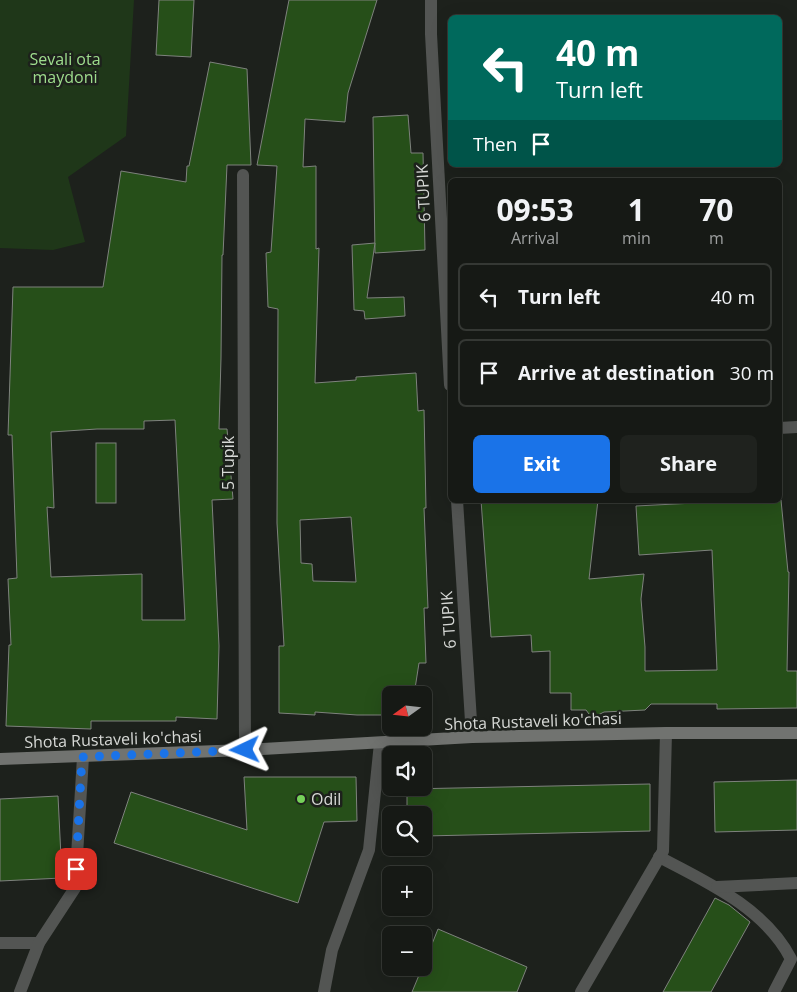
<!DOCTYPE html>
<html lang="en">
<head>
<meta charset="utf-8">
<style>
	:root { --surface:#161915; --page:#1f221e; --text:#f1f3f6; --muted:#9ea0a0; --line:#353834; --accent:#1a73e8 }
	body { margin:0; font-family:"Open Sans",sans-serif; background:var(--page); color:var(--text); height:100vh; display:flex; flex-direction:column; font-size:19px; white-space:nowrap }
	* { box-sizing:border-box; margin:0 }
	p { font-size:16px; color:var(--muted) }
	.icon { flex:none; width:28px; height:28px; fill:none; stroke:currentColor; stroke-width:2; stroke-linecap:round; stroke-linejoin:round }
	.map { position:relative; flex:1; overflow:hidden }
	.sheet { position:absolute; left:448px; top:178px; width:334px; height:325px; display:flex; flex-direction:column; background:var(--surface); border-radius:8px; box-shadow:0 5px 20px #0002,0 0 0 1px var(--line) }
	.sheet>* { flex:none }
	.top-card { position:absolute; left:448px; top:15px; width:334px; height:152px; border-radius:8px; box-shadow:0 5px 20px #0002,0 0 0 1px var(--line); background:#00695c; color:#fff; overflow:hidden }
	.needle { width:32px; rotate:255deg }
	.tools { position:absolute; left:382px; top:686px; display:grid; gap:10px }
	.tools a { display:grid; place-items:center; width:50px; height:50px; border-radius:8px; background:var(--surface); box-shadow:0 5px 20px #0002,0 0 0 1px var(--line); font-size:25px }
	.pin { position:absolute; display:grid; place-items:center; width:42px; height:42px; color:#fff; margin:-21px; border-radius:10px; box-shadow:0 2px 8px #0006 }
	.me { position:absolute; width:55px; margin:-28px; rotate:268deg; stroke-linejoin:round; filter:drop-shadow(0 0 4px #0008) }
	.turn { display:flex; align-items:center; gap:18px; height:105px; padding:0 25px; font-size:22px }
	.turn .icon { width:65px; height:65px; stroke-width:2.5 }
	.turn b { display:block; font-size:35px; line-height:42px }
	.then { display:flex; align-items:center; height:48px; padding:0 25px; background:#0003; gap:10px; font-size:19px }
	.eta { display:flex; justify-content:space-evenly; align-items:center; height:85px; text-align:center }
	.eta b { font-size:30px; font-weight:700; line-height:35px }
	.button { display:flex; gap:10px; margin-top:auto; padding:10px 25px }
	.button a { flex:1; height:58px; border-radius:8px; background:var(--accent); color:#fff; font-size:20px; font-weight:700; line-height:58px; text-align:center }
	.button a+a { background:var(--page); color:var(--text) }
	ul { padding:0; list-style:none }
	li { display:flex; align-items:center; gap:15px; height:68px; margin:0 10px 8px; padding:0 15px; border:2px solid var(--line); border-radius:8px }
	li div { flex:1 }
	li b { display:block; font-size:19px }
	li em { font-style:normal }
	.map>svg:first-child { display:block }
	.green { fill:#1f3719 }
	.building { fill:#264f19; stroke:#7e827d; fill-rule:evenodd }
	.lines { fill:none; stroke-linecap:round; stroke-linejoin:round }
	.lane { stroke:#535553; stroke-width:12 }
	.street { stroke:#535553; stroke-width:12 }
	.secondary { stroke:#717370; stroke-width:12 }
	.route { stroke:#1a73e8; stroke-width:9; stroke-dasharray:0 16.2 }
	.poi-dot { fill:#76d25a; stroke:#1d211c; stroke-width:2 }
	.labels { text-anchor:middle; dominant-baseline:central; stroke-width:5; stroke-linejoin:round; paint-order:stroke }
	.park-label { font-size:16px; fill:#9edc8d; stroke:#1d211c }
	.street-label { font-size:16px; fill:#d7d9d6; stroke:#1d211c }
	.poi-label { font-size:16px; fill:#d7d9d6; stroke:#1d211c; text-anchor:start }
</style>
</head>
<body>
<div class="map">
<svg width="797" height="992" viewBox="0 0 797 992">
	<rect width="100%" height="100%" fill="#1d211c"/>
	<polygon class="green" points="0,0 134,0 126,136 68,177 85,242 53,250 0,248"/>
	<g class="building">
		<polygon points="159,0 194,0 191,57 156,55"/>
		<path d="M289 0H377L348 93 345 122 305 119 303 167 316 166V249L319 248 315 383 356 380V377L416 373 418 411 424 410 426 508H424L428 608H424L426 663H419L414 695H391V715H357L315 712V715L279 713V646H284L277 523 278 309 268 307 266 253 271 252 277 166 257 165ZM351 517 356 582 313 581 312 564 301 563 300 520Z"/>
		<path d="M210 62 247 69 251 165H227L223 255H222L221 358 219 429H227L233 499 212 500 219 646 217 719 176 717V721H91V729L6 726 9 645H11L8 579 17 578 12 435H8L13 287H103L121 171 186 182 187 166H189ZM175 420 185 620H142V574L51 577 47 507 54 508 51 432 97 429H144V421Z"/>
		<polygon points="408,115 411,153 423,153 425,250 375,253 373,117"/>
		<polygon points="375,243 367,298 404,297 405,316 365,319 364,311 354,310 352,245"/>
		<rect x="96" y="443" width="20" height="60"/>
		<polygon points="481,500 598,500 589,579 644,574 641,599 645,647 645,671 717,670 712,550 639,555 636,506 714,502 714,500 781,500 788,572 789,572 787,671 797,671 797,708 717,709 717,704 651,704 645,710 604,712 592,718 586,710 571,710 571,693 550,693 550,651 532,652 531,635 491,637"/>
		<polygon points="244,777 356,777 357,821 324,822 298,903 114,843 131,792 247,830"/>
		<polygon points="797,780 797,830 715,832 714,782"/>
		<polygon points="650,784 650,831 424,836 424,815 407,815 407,789"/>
		<polygon points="58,796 62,878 0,881 0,799"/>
		<polygon points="715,898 729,905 750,922 711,992 663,992"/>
		<polygon points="438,929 527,967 517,992 412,992 422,968 424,968 424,964"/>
	</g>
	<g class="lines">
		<g class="lane">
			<path d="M659 857C707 882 766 909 791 959L774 992"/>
			<polyline points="717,887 797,883"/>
			<polyline points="324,992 332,950 369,850 380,743"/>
		</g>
		<g class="street">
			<polyline points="431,0 431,34 450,385"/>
			<polyline points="243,175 245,750"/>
			<polyline points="779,428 797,427"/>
			<polyline points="457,500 472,737"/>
			<polyline points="0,943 39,943"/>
			<polyline points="20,992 39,943 75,888 83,757"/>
			<polyline points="581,992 663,851 666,733"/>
		</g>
		<polyline class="secondary" points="0,759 245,750 472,737 666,733 797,733"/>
	</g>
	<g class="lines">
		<polyline class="route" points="76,869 82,757 245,750"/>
	</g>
	<circle class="poi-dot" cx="301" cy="799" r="5"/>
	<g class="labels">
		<g class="park-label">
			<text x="65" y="59">Sevali ota<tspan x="65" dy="18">maydoni</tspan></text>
		</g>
		<g class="street-label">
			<text transform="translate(423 193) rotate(-93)">6 TUPIK</text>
			<text transform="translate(228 463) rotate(-90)">5 Tupik</text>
			<text transform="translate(448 620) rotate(-94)">6 TUPIK</text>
			<text transform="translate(533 721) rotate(-2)">Shota Rustaveli ko'chasi</text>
			<text transform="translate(113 739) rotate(-2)">Shota Rustaveli ko'chasi</text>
		</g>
		<g class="poi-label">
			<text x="311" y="799">Оdil</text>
		</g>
	</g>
</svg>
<div class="tools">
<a><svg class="needle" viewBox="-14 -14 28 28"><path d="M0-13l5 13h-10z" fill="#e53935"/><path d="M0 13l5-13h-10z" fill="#9ea0a0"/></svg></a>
<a><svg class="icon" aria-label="sound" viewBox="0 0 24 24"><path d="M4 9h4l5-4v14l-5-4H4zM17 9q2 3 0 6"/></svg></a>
<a><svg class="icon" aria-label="search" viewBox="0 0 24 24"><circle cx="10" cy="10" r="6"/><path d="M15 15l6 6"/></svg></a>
<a>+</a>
<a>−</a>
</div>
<div class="pin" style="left:76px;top:869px;background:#d93025"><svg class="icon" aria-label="arrive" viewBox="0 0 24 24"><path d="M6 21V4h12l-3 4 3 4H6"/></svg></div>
<svg class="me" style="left:245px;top:750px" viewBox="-20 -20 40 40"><path d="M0-17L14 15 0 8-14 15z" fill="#1a73e8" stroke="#fff" stroke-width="4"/></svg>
<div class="top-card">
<div class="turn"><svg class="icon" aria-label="left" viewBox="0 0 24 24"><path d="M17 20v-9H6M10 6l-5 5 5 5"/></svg><div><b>40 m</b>Turn left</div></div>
<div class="then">Then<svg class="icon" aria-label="arrive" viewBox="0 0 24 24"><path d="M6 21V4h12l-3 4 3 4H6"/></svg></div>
</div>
<section class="sheet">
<div class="eta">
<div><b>09:53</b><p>Arrival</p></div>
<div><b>1</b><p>min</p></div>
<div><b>70</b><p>m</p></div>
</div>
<ul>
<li><svg class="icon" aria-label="left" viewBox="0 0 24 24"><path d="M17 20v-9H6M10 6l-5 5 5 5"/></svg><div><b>Turn left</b></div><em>40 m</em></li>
<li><svg class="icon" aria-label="arrive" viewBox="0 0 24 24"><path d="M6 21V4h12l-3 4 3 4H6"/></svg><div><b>Arrive at destination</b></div><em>30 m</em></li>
</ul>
<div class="button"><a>Exit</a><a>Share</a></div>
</section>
</div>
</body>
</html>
